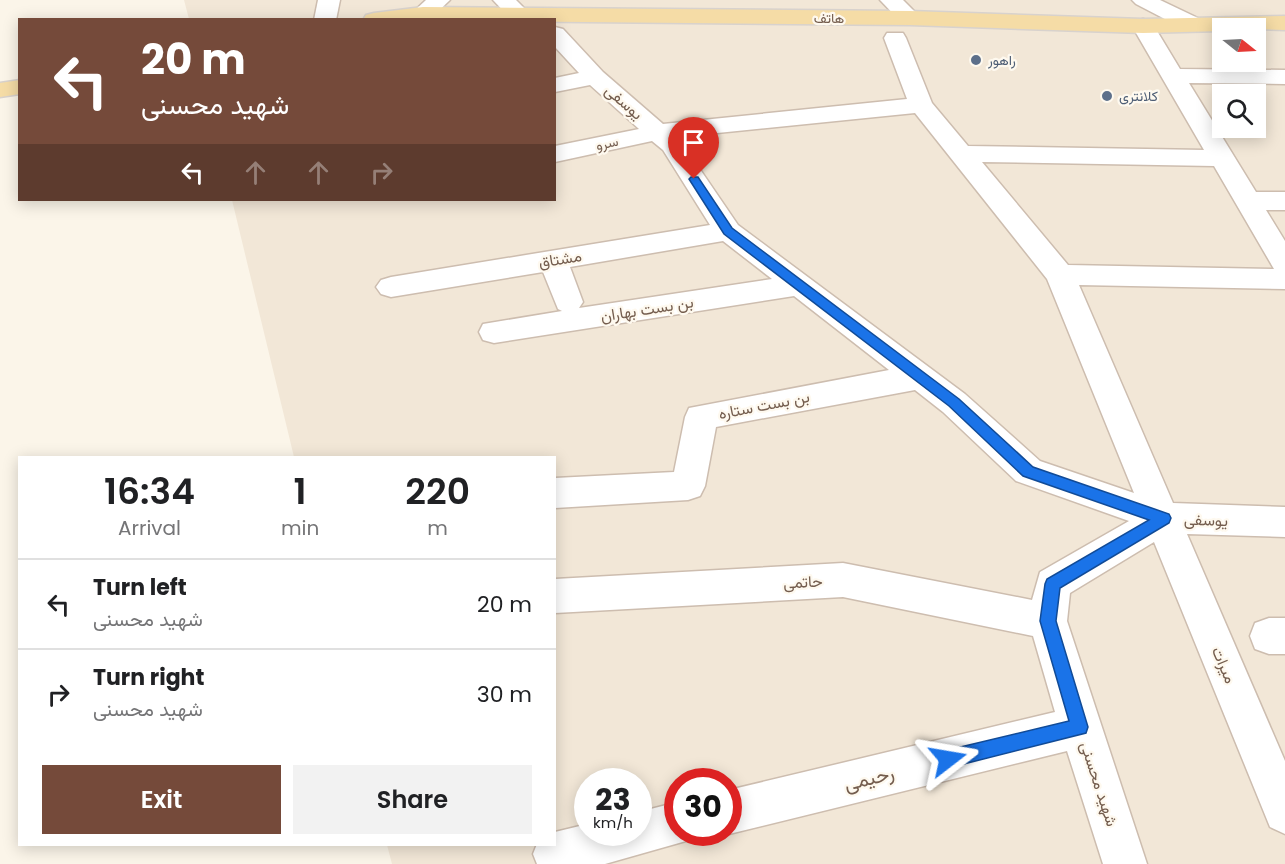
<!DOCTYPE html>
<html lang="en">
<head>
<meta charset="utf-8">
<style>
	:root { --surface:#fff; --page:#f2f2f2; --text:#202124; --muted:#757577; --line:#e0e0e0; --accent:#754a3a }
	body { margin:0; font-family:Poppins,Vazirmatn,sans-serif; background:var(--page); color:var(--text); height:100vh; display:flex; flex-direction:column; font-size:22px; white-space:nowrap }
	* { box-sizing:border-box; margin:0 }
	p { font-size:20px; color:var(--muted) }
	.icon { flex:none; width:33px; height:33px; fill:none; stroke:currentColor; stroke-width:2; stroke-linecap:round; stroke-linejoin:round }
	.map { position:relative; flex:1; overflow:hidden }
	.panel { position:absolute; left:18px; top:456px; width:538px; height:390px; display:flex; flex-direction:column; background:var(--surface); border-radius:0px; box-shadow:0 3px 15px #0003 }
	.panel>* { flex:none }
	.banner { position:absolute; left:18px; top:18px; width:538px; height:183px; border-radius:0px; box-shadow:0 3px 15px #0003; background:#754a3a; color:#fff; overflow:hidden }
	.needle { width:39px; rotate:108deg }
	.fabs { position:absolute; left:1212px; top:18px; display:grid; gap:12px }
	.fabs a { display:grid; place-items:center; width:54px; height:54px; border-radius:0px; background:var(--surface); box-shadow:0 3px 15px #0003; font-size:30px }
	.speed { position:absolute; left:574px; top:768px; display:flex; gap:12px; font-size:30px; font-weight:700; text-align:center }
	.speed>* { display:grid; place-content:center; width:78px; height:78px; border-radius:50%; background:var(--surface); box-shadow:0 3px 15px #0003; line-height:1 }
	.speed small { font-size:15px; font-weight:400 }
	.speed .limit { border:9px solid #d22; background:#fff; color:#111 }
	.pin { position:absolute; display:grid; place-items:center; width:51px; height:51px; color:#fff; margin:-62px -26px; border-radius:50% 50% 50% 0; rotate:-45deg; box-shadow:0 0 6px #0007 }
	.pin .icon { rotate:45deg }
	.me { position:absolute; width:66px; margin:-33px; rotate:76deg; stroke-linejoin:round; filter:drop-shadow(0 0 4px #0008) }
	.turn { display:flex; align-items:center; gap:21px; height:126px; padding:0 24px; font-size:27px }
	.turn .icon { width:78px; height:78px; stroke-width:2.5 }
	.turn b { display:block; font-size:42px; line-height:51px }
	.lanes { display:flex; align-items:center; height:57px; padding:0 24px; background:#0003; justify-content:center; gap:30px; direction:ltr }
	.lanes .off { opacity:.35 }
	.eta { display:flex; justify-content:space-evenly; align-items:center; height:102px; text-align:center }
	.eta b { font-size:36px; font-weight:600; line-height:42px }
	.button { display:flex; gap:12px; margin-top:auto; padding:12px 24px }
	.button a { flex:1; height:69px; border-radius:0px; background:var(--accent); color:#fff; font-size:24px; font-weight:600; line-height:69px; text-align:center }
	.button a+a { background:var(--page); color:var(--text) }
	ul { padding:0; list-style:none }
	li { display:flex; align-items:center; gap:18px; height:90px; padding:0 24px; border-top:2px solid var(--line) }
	li div { flex:1 }
	li b { display:block; font-size:22px }
	li em { font-style:normal }
	.map>svg:first-child { display:block }
	.residential { fill:#f2e7d7; fill-rule:evenodd }
	.lines { fill:none; stroke-linecap:round; stroke-linejoin:round }
	.minor-casing { stroke:#cdbdaf; stroke-width:3 }
	.major-casing { stroke:#d8d2cd; stroke-width:3 }
	.minor { fill:#fff; fill-rule:evenodd }
	.major { fill:#f5dca6; fill-rule:evenodd }
	.route { fill:#1a73e8; stroke:#114b97; stroke-width:1.5 }
	.service-dot { fill:#5c6f8a; stroke:#fef9ef; stroke-width:2 }
	.labels { text-anchor:middle; dominant-baseline:central; stroke-width:4.5; stroke-linejoin:round; paint-order:stroke }
	.far-street-label { font-size:14px; fill:#745d4e; stroke:#fef9ef }
	.far-service-label { font-size:14px; fill:#4e5e75; stroke:#fef9ef; text-anchor:start }
	.street-label { font-size:16px; fill:#745d4e; stroke:#fef9ef }
	.near-street-label { font-size:20px; fill:#745d4e; stroke:#fef9ef }
</style>
</head>
<body>
<div class="map">
<svg width="1285" height="864" viewBox="0 0 1285 864">
	<rect width="100%" height="100%" fill="#fbf5e9"/>
	<path class="residential" d="M184 0H1285V864H392L387 845 555 844V458L294 457 232 200H555V20L189 19ZM1222 28H1256V62H1222ZM1222 94H1256V128H1222ZM588 782H639V832H588ZM678 782H729V832H678Z"/>
	<g class="lines">
		<g class="minor-casing">
			<g id="minor">
				<polygon points="318,0 340,0 336,20 314,20"/>
				<polygon points="426,0 450,0 431,18 415,18 412,13"/>
				<polygon points="493,0 516,0 531,15 528,20 512,20"/>
				<polygon points="880,0 903,0 921,18 918,23 902,23"/>
				<polygon points="1132,0 1160,0 1202,20 1205,25 1202,30 1186,30 1136,4"/>
				<path d="M1143 19 1151 21 1180 69 1285 70V84L1189 83 1256 192H1285V210H1266L1285 241V289L1079 285 1173 503 1285 507V537L1187 534 1285 761V834L1270 827 1154 542 1070 593 1067 621 1147 864H1103L1067 751 729 834 726 832H729V790L1055 712 1033 636 843 597 555 613V579L843 563 1032 600 1040 572 1129 521 1016 481 943 412 915 390 716 427 705 486 700 496 688 500 555 508V478L674 472 685 417 689 408 889 370 794 296 494 343 483 340 479 332 483 324 562 311 558 309 543 272 391 297 381 294 376 287 381 280 391 277 710 225 663 150 652 141 555 162V146L639 129 590 85 555 92V78L579 73 555 47V27L563 29 603 72 663 124 907 99 884 38 887 33H903L906 38 932 103 968 146 1204 150 1132 26 1135 21ZM915 113 1047 279 1134 493 1040 461 965 394 738 225 678 137ZM982 162 1214 166 1274 269 1068 265ZM723 241 772 279 579 308 583 302 570 267Z"/>
				<polygon points="1269,618 1285,618 1285,654 1269,654 1255,649 1250,636 1255,623"/>
				<polygon points="678,802 678,832 696,832 693,839 605,864 537,864 533,854 537,844 555,844 555,832 588,824 588,832 639,832 639,812"/>
			</g>
		</g>
		<g class="major-casing">
			<g id="major">
				<polygon points="423,7 910,11 1143,19 1285,16 1285,30 1222,28 1222,31 1143,33 910,25 363,20 366,15 374,13"/>
				<polygon points="20,80 20,94 0,97 0,83"/>
			</g>
		</g>
		<use href="#minor" class="minor"/>
		<use href="#major" class="major"/>
	</g>
	<polygon class="route" points="691,177 698,177 732,228 959,399 1033,467 1169,514 1171,518 1169,523 1060,588 1056,621 1088,727 1086,733 948,768 942,765 939,759 942,753 948,750 1069,721 1040,621 1045,584 1047,579 1149,520 1023,476 949,406 724,234 689,179"/>
	<g class="service-dot">
		<circle cx="976" cy="60" r="6"/>
		<circle cx="1107" cy="96" r="6"/>
	</g>
	<g class="labels">
		<g class="far-street-label">
			<text x="829" y="18">هاتف</text>
			<text transform="translate(607 143) rotate(-12)">سرو</text>
		</g>
		<g class="far-service-label">
			<text x="988" y="60">راهور</text>
			<text x="1119" y="96">کلانتری</text>
		</g>
		<g class="street-label">
			<text transform="translate(624 102) rotate(41)">یوسفی</text>
			<text transform="translate(560 259) rotate(-9)">مشتاق</text>
			<text transform="translate(647 309) rotate(-9)">بن بست بهاران</text>
			<text transform="translate(764 405) rotate(-11)">بن بست ستاره</text>
			<text transform="translate(1206 520) rotate(2)">یوسفی</text>
			<text transform="translate(803 582) rotate(-3)">حاتمی</text>
			<text transform="translate(1224 665) rotate(67)">میرات</text>
			<text transform="translate(1099 784) rotate(72)">شهید محسنی</text>
		</g>
		<g class="near-street-label">
			<text transform="translate(869 778) rotate(-14)">رحیمی</text>
		</g>
	</g>
</svg>
<div class="fabs">
<a><svg class="needle" viewBox="-14 -14 28 28"><path d="M0-13l5 13h-10z" fill="#e53935"/><path d="M0 13l5-13h-10z" fill="#757577"/></svg></a>
<a><svg class="icon" aria-label="search" viewBox="0 0 24 24"><circle cx="10" cy="10" r="6"/><path d="M15 15l6 6"/></svg></a>
</div>
<div class="speed"><div>23<small>km/h</small></div><div class="limit">30</div></div>
<div class="pin" style="left:694px;top:179px;background:#d93025"><svg class="icon" aria-label="arrive" viewBox="0 0 24 24"><path d="M6 21V4h12l-3 4 3 4H6"/></svg></div>
<svg class="me" style="left:948px;top:759px" viewBox="-20 -20 40 40"><path d="M0-17L14 15 0 8-14 15z" fill="#1a73e8" stroke="#fff" stroke-width="4"/></svg>
<div class="banner">
<div class="turn"><svg class="icon" aria-label="left" viewBox="0 0 24 24"><path d="M17 20v-9H6M10 6l-5 5 5 5"/></svg><div><b>20 m</b>شهید محسنی</div></div>
<div class="lanes"><svg class="icon" aria-label="left" viewBox="0 0 24 24"><path d="M17 20v-9H6M10 6l-5 5 5 5"/></svg><svg class="icon off" aria-label="ahead" viewBox="0 0 24 24"><path d="M12 20V5M6 11l6-6 6 6"/></svg><svg class="icon off" aria-label="ahead" viewBox="0 0 24 24"><path d="M12 20V5M6 11l6-6 6 6"/></svg><svg class="icon off" aria-label="right" viewBox="0 0 24 24"><path d="M7 20v-9h11M14 6l5 5-5 5"/></svg></div>
</div>
<section class="panel">
<div class="eta">
<div><b>16:34</b><p>Arrival</p></div>
<div><b>1</b><p>min</p></div>
<div><b>220</b><p>m</p></div>
</div>
<ul>
<li><svg class="icon" aria-label="left" viewBox="0 0 24 24"><path d="M17 20v-9H6M10 6l-5 5 5 5"/></svg><div><b>Turn left</b><p>شهید محسنی</p></div><em>20 m</em></li>
<li><svg class="icon" aria-label="right" viewBox="0 0 24 24"><path d="M7 20v-9h11M14 6l5 5-5 5"/></svg><div><b>Turn right</b><p>شهید محسنی</p></div><em>30 m</em></li>
</ul>
<div class="button"><a>Exit</a><a>Share</a></div>
</section>
</div>
</body>
</html>
